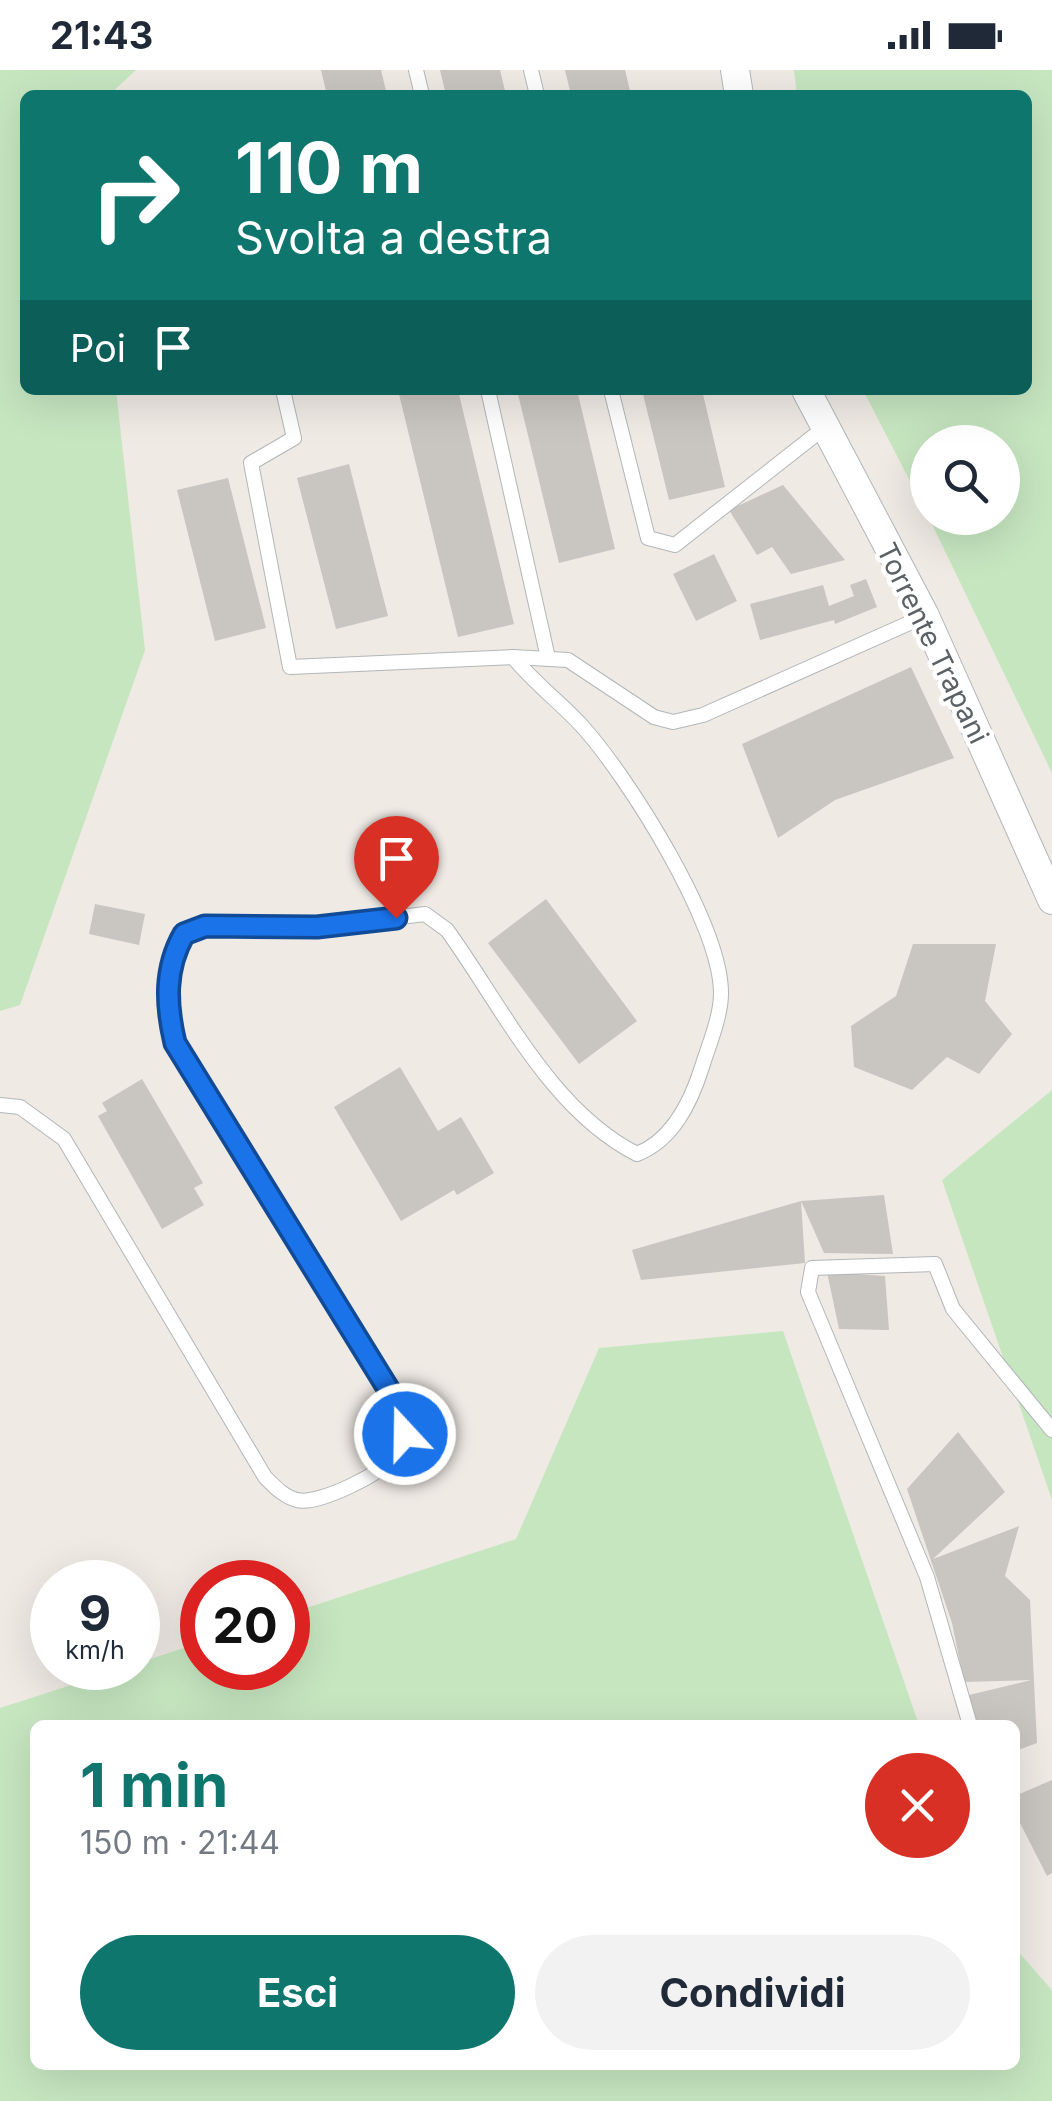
<!DOCTYPE html>
<html lang="it">
<head>
<meta charset="utf-8">
<style>
	:root { --surface:#fff; --page:#f2f2f3; --text:#1f2937; --muted:#747a83; --accent:#0f766e }
	body { margin:0; font-family:Inter,sans-serif; background:var(--page); color:var(--text); height:100vh; display:flex; flex-direction:column; font-size:38px; white-space:nowrap }
	* { box-sizing:border-box; margin:0 }
	p { font-size:32px; color:var(--muted) }
	.icon { flex:none; width:55px; height:55px; fill:none; stroke:currentColor; stroke-width:2; stroke-linecap:round; stroke-linejoin:round }
	.map { position:relative; flex:1; overflow:hidden }
	.details { position:absolute; left:30px; top:1650px; width:990px; height:350px; display:flex; flex-direction:column; background:var(--surface); border-radius:15px; box-shadow:0 10px 40px #0002 }
	.details>* { flex:none }
	.hud { position:absolute; left:20px; top:20px; width:1012px; height:305px; border-radius:15px; box-shadow:0 10px 40px #0002; background:#0f766e; color:#fff; overflow:hidden }
	.buttons { position:absolute; left:910px; top:355px; display:grid; gap:20px }
	.buttons a { display:grid; place-items:center; width:110px; height:110px; border-radius:50%; background:var(--surface); box-shadow:0 10px 40px #0002; font-size:50px }
	.speed { position:absolute; left:30px; top:1490px; display:flex; gap:20px; font-size:50px; font-weight:700; text-align:center }
	.speed>* { display:grid; place-content:center; width:130px; height:130px; border-radius:50%; background:var(--surface); box-shadow:0 10px 40px #0002; line-height:1 }
	.speed small { font-size:25px; font-weight:400 }
	.speed .limit { border:15px solid #d22; background:#fff; color:#111 }
	.pin { position:absolute; display:grid; place-items:center; width:85px; height:85px; color:#fff; margin:-102px -42px; border-radius:50% 50% 50% 0; rotate:-45deg; box-shadow:0 0 10px #0007 }
	.pin .icon { rotate:45deg }
	.me { position:absolute; width:110px; margin:-55px; rotate:339deg; stroke-linejoin:round; filter:drop-shadow(0 0 8px #0008) }
	.turn { display:flex; align-items:center; gap:35px; height:210px; padding:0 50px; font-size:45px }
	.turn .icon { width:130px; height:130px; stroke-width:2.5 }
	.turn b { display:block; font-size:70px; line-height:85px }
	.then { display:flex; align-items:center; height:95px; padding:0 50px; background:#0003; gap:20px; font-size:38px }
	.round { display:grid; place-items:center; flex:none; width:105px; height:105px; border-radius:52px; background:var(--page) }
	.headline { display:flex; align-items:center; justify-content:space-between; height:170px; padding:0 50px }
	h1 { font-size:60px; font-weight:700; line-height:75px; color:var(--accent) }
	.button { display:flex; gap:20px; margin-top:auto; padding:20px 50px }
	.button a { flex:1; height:115px; border-radius:60px; background:var(--accent); color:#fff; font-size:40px; font-weight:700; line-height:115px; text-align:center }
	.button a+a { background:var(--page); color:var(--text) }
	.status { display:flex; justify-content:space-between; align-items:center; height:70px; padding:0 50px; background:var(--surface); direction:ltr }
	.status svg { height:28px; fill:currentColor }
	.map>svg:first-child { display:block }
	.green { fill:#c6e6c0 }
	.building { fill:#c9c5c0 }
	.lines { fill:none; stroke-linecap:round; stroke-linejoin:round }
	.service-casing { stroke:#b1b6b9; stroke-width:16 }
	.minor-casing { stroke:#b1b6b9; stroke-width:30 }
	.service { stroke:#fff; stroke-width:14 }
	.minor { stroke:#fff; stroke-width:28 }
	.route-casing { stroke:#114b97; stroke-width:25 }
	.route { stroke:#1a73e8; stroke-width:18 }
	.labels { text-anchor:middle; dominant-baseline:central; stroke-width:9; stroke-linejoin:round; paint-order:stroke }
	.street-label { font-size:28px; fill:#5c6165; stroke:#fff }
</style>
</head>
<body>
<div class="status"><b>21:43</b><svg viewBox="0 0 49 12"><path d="M0 12V9h3v3zM5 12V6h3v6zM10 12V3h3v9zM15 12V0h3v12zM26 1h20v11H26zM47 4h2v5h-2z"/></svg></div>
<div class="map">
<svg width="1052" height="2031" viewBox="0 0 1052 2031">
	<rect width="100%" height="100%" fill="#efeae4"/>
	<g class="green">
		<polygon points="0,0 136,0 109,25 25,25 25,320 116,320 145,580 20,935 0,941"/>
		<polygon points="794,0 1052,0 1052,703 929,448 1002,448 1002,372 928,372 927,444 863,320 1028,320 1028,25 797,25"/>
		<polygon points="1052,1020 1052,1430 942,1110"/>
		<polygon points="783,1261 919,1655 35,1655 35,1995 1015,1995 1015,1878 1052,1920 1052,2031 0,2031 0,1638 124,1598 138,1598 138,1593 202,1572 202,1598 288,1598 288,1544 516,1469 599,1278"/>
	</g>
	<g class="building">
		<polygon points="321,0 381,0 387,25 327,25"/>
		<polygon points="440,0 500,0 506,25 446,25"/>
		<polygon points="565,0 625,0 631,25 571,25"/>
		<polygon points="398,320 458,320 514,554 458,567"/>
		<polygon points="517,320 577,320 615,479 559,493"/>
		<polygon points="642,320 702,320 725,417 669,430"/>
		<polygon points="349,394 388,546 336,559 297,408"/>
		<polygon points="228,408 266,558 215,571 177,420"/>
		<polygon points="783,415 845,490 791,504 772,477 757,485 729,440"/>
		<polygon points="714,484 737,531 696,551 673,504"/>
		<polygon points="866,509 877,537 835,554 834,550 760,570 750,534 823,515 829,536 854,526 850,515"/>
		<polygon points="911,597 954,688 835,730 778,768 742,674"/>
		<polygon points="546,829 637,951 579,994 488,873"/>
		<polygon points="95,834 145,844 139,875 89,864"/>
		<polygon points="913,874 996,874 985,931 1012,964 979,1004 947,987 912,1020 854,997 851,956 896,926"/>
		<polygon points="400,997 438,1061 461,1047 494,1103 457,1125 454,1120 401,1151 334,1037"/>
		<polygon points="142,1009 203,1113 194,1118 204,1135 162,1159 98,1046 107,1041 102,1033"/>
		<polygon points="884,1125 893,1184 824,1183 801,1131 805,1193 641,1210 632,1180 801,1131"/>
		<polygon points="827,1202 885,1206 889,1260 839,1259"/>
		<polygon points="958,1362 1005,1422 933,1489 1019,1456 1005,1506 1030,1530 1037,1673 1015,1681 1015,1655 978,1655 969,1625 1031,1610 964,1612 952,1553 907,1419"/>
		<polygon points="1052,1710 1052,1803 1047,1806 1015,1743 1015,1726"/>
	</g>
	<g class="lines">
		<g class="service-casing">
			<g id="service">
				<polyline points="416,0 422,25"/>
				<polyline points="531,0 537,25"/>
				<polyline points="283,320 294,368 251,393 290,597 513,587 568,590 654,647 673,652 703,645 925,546"/>
				<polyline points="488,320 548,588"/>
				<polyline points="611,320 648,468 675,475 824,358"/>
				<path d="M0 1035 20 1037 64 1069 265 1407C274 1416 284 1427 297 1430 317 1436 383 1403 396 1386 400 1380 402 1370 405 1364L392 1325 175 973C166 935 164 899 184 864L205 856 317 857 425 844 447 860C502 936 550 1040 637 1084 673 1070 691 1032 702 997 709 974 721 947 721 923 721 855 629 708 582 656 560 632 534 613 513 587"/>
				<polyline points="970,1655 927,1507 808,1222 812,1198 935,1194 953,1239 1052,1360"/>
			</g>
		</g>
		<g class="minor-casing">
			<g id="minor">
				<polyline points="735,0 739,25"/>
				<polyline points="806,320 925,546 1052,830"/>
			</g>
		</g>
		<use href="#service" class="service"/>
		<use href="#minor" class="minor"/>
	</g>
	<g class="lines">
		<g class="route-casing">
			<path id="route" d="M396 848 317 857 205 856 184 864C164 899 166 935 175 973L392 1325 405 1364"/>
		</g>
		<use href="#route" class="route"/>
	</g>
	<g class="labels">
		<g class="street-label">
			<text transform="translate(933 573) rotate(64)">Torrente Trapani</text>
		</g>
	</g>
</svg>
<div class="buttons">
<a><svg class="icon" aria-label="search" viewBox="0 0 24 24"><circle cx="10" cy="10" r="6"/><path d="M15 15l6 6"/></svg></a>
</div>
<div class="speed"><div>9<small>km/h</small></div><div class="limit">20</div></div>
<div class="pin" style="left:396px;top:848px;background:#d93025"><svg class="icon" aria-label="arrive" viewBox="0 0 24 24"><path d="M6 21V4h12l-3 4 3 4H6"/></svg></div>
<svg class="me" style="left:405px;top:1364px" viewBox="-20 -20 40 40"><circle r="17" fill="#1a73e8" stroke="#fff" stroke-width="3"/><path d="M0-11L8 9 0 5-8 9z" fill="#fff"/></svg>
<div class="hud">
<div class="turn"><svg class="icon" aria-label="right" viewBox="0 0 24 24"><path d="M7 20v-9h11M14 6l5 5-5 5"/></svg><div><b>110 m</b>Svolta a destra</div></div>
<div class="then">Poi<svg class="icon" aria-label="arrive" viewBox="0 0 24 24"><path d="M6 21V4h12l-3 4 3 4H6"/></svg></div>
</div>
<section class="details">
<div class="headline"><div><h1>1 min</h1><p>150 m · 21:44</p></div><a class="round" style="background:#d93025;color:#fff"><svg class="icon" aria-label="close" viewBox="0 0 24 24"><path d="M6 6l12 12M18 6L6 18"/></svg></a></div>
<div class="button"><a>Esci</a><a>Condividi</a></div>
</section>
</div>
</body>
</html>
